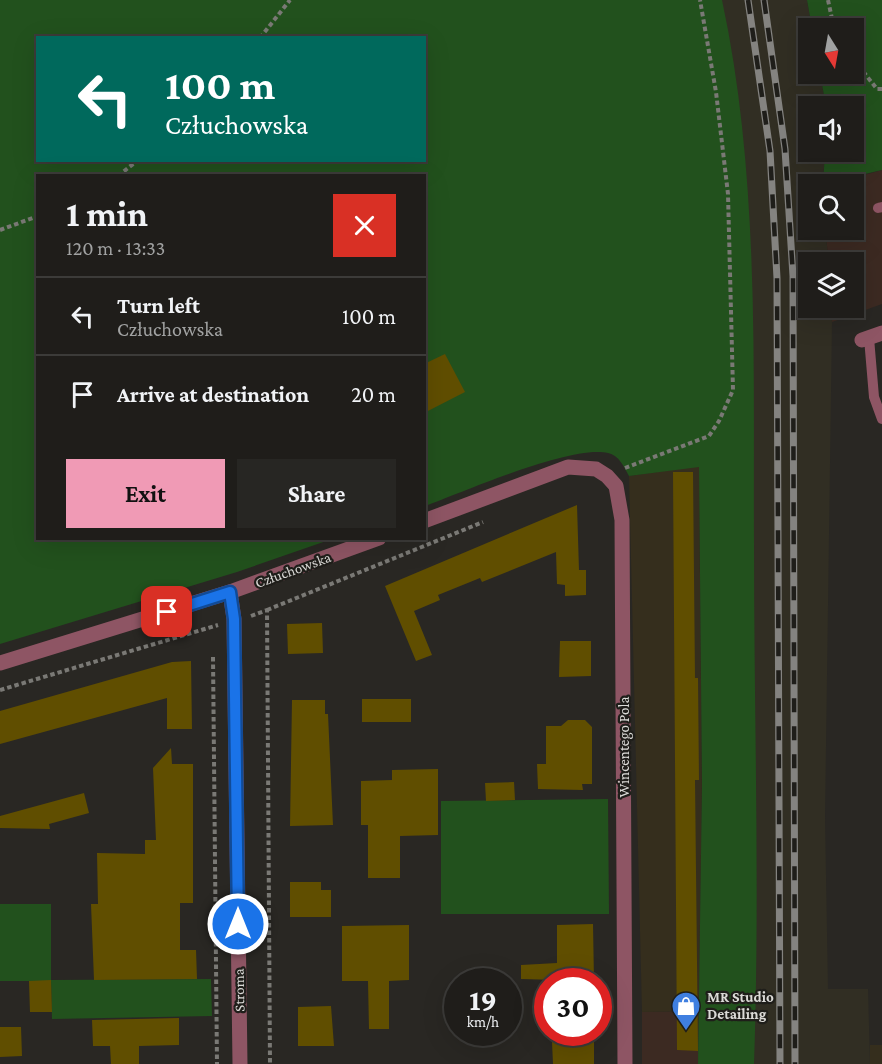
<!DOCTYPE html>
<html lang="en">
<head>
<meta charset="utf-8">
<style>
	:root { --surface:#1f1d1a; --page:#272623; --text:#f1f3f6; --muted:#a1a2a2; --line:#3c3b39; --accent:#f09ab5 }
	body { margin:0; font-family:"Crimson Pro",serif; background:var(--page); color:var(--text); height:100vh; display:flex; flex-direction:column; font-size:22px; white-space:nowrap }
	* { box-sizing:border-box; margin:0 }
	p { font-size:20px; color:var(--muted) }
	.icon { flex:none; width:33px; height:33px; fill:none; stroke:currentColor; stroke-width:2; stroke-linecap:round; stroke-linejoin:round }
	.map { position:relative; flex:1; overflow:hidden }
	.drawer { position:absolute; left:36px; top:174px; width:390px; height:366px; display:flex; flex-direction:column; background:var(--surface); border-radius:0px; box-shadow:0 6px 24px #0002,0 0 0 2px var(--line) }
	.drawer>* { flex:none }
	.banner { position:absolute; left:36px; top:36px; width:390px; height:126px; border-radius:0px; box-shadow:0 6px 24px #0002,0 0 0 2px var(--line); background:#00695c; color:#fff; overflow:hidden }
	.needle { width:39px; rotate:169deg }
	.fabs { position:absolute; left:798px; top:18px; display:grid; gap:12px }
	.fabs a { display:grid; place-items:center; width:66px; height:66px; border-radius:0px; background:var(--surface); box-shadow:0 6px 24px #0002,0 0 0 2px var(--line); font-size:30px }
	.speed { position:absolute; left:444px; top:968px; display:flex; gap:12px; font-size:30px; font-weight:700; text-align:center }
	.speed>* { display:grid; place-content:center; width:78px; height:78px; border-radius:50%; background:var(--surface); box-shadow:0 6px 24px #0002,0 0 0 2px var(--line); line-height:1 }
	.speed small { font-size:15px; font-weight:400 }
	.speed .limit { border:9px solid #d22; background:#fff; color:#111 }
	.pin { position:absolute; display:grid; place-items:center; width:51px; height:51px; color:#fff; margin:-26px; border-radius:12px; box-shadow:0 3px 9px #0006 }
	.me { position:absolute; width:66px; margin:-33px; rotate:0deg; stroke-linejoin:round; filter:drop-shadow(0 0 4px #0008) }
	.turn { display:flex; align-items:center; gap:21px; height:126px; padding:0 30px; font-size:27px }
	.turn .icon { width:78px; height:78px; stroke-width:2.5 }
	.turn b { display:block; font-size:42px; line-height:51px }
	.round { display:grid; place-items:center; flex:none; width:63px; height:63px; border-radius:0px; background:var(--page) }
	.summary { display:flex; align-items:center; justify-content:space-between; height:102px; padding:0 30px }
	h1 { font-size:36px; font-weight:700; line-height:45px }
	.button { display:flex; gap:12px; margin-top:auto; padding:12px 30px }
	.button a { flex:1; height:69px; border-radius:0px; background:var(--accent); color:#111; font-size:24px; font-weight:700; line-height:69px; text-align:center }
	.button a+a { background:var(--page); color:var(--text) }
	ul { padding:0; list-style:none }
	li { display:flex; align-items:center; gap:18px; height:78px; padding:0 30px; border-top:2px solid var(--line) }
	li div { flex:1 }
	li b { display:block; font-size:22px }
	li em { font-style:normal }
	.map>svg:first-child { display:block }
	.commercial { fill:#3c2a22 }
	.industrial { fill:#352e1d }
	.built { fill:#312e23 }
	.green { fill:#22511d; fill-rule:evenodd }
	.building { fill:#604e00 }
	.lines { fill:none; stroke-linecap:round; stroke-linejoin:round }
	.path { stroke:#7a7975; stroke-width:4; stroke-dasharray:4.5 3; stroke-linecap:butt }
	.service { stroke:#8e5564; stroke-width:10 }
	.minor { stroke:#8e5564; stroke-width:15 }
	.rail-casing { stroke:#848380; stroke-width:7 }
	.rail { stroke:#1f1e1a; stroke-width:4.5; stroke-dasharray:14; stroke-linecap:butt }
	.route-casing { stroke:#114b97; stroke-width:15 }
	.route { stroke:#1a73e8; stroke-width:10 }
	.labels { text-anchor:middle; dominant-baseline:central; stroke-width:4.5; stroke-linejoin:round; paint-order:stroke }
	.street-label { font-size:15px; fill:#dbdad7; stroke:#1f1e1a }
	.poi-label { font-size:15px; font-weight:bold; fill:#dbdad7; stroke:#1f1e1a; text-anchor:start }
</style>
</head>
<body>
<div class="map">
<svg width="882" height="1064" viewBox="0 0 882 1064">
	<rect width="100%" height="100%" fill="#292723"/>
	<g class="commercial">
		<polygon points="882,170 882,304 832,322 831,308 854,308 854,262 828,262 826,230 854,230 854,184 832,184"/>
		<polygon points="699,1011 698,1064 642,1064 642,1012"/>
	</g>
	<g class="industrial">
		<polygon points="699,466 702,785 699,1011 642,1012 629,476"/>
		<rect x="870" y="1045" width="12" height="19"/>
	</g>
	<polygon class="built" points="633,0 807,0 812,28 808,28 808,74 820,74 826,106 808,106 808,152 825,152 823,184 808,184 808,230 826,230 828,262 808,262 808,308 831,308 832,322 825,818 828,989 868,989 870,1064 698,1064 702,785 699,466"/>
	<g class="green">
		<path d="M0 0H722C760 176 753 365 754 544 754 718 760 891 754 1064H698L702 785 699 467 629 476C624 467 619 455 608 453 572 444 463 492 425 506L424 176H38V538L332 539 237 572 0 644ZM38 38H424V160H38Z"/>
		<polygon points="807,0 882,0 882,170 823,184 825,152 854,152 854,106 826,106 820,74 854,74 854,28 812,28"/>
		<polygon points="608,799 609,914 441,914 441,801"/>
		<polygon points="0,904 51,904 51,980 211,979 212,1016 52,1019 51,981 0,981"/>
	</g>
	<g class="building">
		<polygon points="445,354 465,392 424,413 424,364"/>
		<polygon points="673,472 693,472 695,678 698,678 699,780 695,780 698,1051 677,1050"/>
		<polygon points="577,505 579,570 586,570 586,595 565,596 565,585 557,584 556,552 482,582 480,578 438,595 440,600 414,611 432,655 416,661 385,586"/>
		<polygon points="322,623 323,653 288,654 287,624"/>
		<polygon points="560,641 591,641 591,676 559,677"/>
		<polygon points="191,661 192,729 167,729 167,698 0,744 0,711 172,662"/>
		<rect x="362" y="699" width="49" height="23"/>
		<polygon points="292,700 325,700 325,714 328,714 333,825 290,826"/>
		<polygon points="568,720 585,720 592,727 592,784 582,784 583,790 538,789 537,764 546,764 546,726 561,726"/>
		<polygon points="171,748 172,764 193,764 193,903 180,903 180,950 196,950 197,979 94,980 91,904 98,904 97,853 145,854 145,840 156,840 153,768"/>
		<polygon points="438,769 438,835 400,836 400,878 368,878 368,825 361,825 361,781 392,780 392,770"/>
		<polygon points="514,782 515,800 486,801 485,783"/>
		<polygon points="84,793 89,813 49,824 50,829 0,828 0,816"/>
		<polygon points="290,882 321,882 321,890 331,890 331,917 290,917"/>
		<polygon points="593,924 594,981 521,979 521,965 557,963 557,925"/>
		<polygon points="409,925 409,980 389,981 389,1029 369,1029 368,981 342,981 342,926"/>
		<polygon points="51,980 52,1012 30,1012 29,981"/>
		<polygon points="331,1006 334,1046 298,1046 298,1007"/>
		<polygon points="179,1018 179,1045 139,1046 139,1064 111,1064 110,1046 93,1046 92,1020"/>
		<polygon points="0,1027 21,1027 22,1056 0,1057"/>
		<polygon points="560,1032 594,1032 594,1064 553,1064 552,1042 560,1042"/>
	</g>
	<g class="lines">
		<g class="path">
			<polyline points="828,0 834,28"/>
			<polyline points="260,38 290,0"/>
			<polyline points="854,60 877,89 882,89"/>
			<polyline points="118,176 138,160"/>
			<polyline points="0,230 38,216"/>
			<polyline points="625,468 709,436 719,421 733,390 728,194 716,92 700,0"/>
			<polyline points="267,610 483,522"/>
			<polyline points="251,616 267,610 270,1064"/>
			<polyline points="213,657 217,1064"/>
			<polyline points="0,690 218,625"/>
		</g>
		<g class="service">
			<polyline points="878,208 882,207"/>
			<polyline points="869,338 874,397 882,419"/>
		</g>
		<g class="minor">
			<polyline points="862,340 882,333"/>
			<polyline points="424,521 568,467 596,469 607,476 616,486 622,520 625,1064"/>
			<polyline points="230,592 234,619 240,1064"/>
			<polyline points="0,663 230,592 379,538"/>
		</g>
		<g class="rail-casing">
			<g id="rail">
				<polyline points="748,0 770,151 777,278 780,1064"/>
				<polyline points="764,0 785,149 793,276 795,1064"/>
			</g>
		</g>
		<use href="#rail" class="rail"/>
	</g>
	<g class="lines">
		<g class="route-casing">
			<polyline id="route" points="167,612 230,592 234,619 238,924"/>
		</g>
		<use href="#route" class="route"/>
	</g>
	<defs>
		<g id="shop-pin" transform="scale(1.5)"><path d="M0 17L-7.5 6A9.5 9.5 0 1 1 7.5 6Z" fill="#3f7fe0" stroke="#1f1e1a"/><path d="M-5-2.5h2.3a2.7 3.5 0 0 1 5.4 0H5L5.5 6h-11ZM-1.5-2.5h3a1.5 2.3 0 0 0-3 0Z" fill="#fff"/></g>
	</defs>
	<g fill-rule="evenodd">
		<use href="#shop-pin" x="686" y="1006"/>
	</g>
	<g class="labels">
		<g class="street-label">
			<text transform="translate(293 570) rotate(-20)">Człuchowska</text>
			<text transform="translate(624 747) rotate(-90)">Wincentego Pola</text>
			<text transform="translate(239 990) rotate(-91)">Stroma</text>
		</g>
		<g class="poi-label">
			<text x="707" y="997">MR Studio<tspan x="707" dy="17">Detailing</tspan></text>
		</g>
	</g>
</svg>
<div class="fabs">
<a><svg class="needle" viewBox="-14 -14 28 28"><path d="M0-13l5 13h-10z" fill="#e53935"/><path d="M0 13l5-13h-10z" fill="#a1a2a2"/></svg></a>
<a><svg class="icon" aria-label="sound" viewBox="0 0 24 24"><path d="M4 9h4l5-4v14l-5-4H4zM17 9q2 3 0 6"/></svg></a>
<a><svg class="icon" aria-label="search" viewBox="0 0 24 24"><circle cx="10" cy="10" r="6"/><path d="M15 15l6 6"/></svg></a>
<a><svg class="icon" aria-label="layers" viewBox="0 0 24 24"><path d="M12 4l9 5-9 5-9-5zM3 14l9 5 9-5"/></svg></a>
</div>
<div class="speed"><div>19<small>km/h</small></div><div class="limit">30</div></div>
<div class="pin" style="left:167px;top:612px;background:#d93025"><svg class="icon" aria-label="arrive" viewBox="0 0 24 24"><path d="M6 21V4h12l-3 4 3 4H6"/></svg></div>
<svg class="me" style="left:238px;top:924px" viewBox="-20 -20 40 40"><circle r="17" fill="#1a73e8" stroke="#fff" stroke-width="3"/><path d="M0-11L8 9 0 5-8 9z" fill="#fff"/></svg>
<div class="banner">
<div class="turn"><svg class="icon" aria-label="left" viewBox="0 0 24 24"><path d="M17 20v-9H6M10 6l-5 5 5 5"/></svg><div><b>100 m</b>Człuchowska</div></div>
</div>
<section class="drawer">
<div class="summary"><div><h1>1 min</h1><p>120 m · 13:33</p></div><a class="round" style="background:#d93025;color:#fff"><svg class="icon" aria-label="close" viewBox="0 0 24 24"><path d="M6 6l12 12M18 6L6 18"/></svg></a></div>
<ul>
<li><svg class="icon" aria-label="left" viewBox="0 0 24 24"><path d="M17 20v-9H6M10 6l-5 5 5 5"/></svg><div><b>Turn left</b><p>Człuchowska</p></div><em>100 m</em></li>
<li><svg class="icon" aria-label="arrive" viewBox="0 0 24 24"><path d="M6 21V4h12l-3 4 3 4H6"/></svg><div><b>Arrive at destination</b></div><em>20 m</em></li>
</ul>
<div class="button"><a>Exit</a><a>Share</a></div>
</section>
</div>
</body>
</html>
